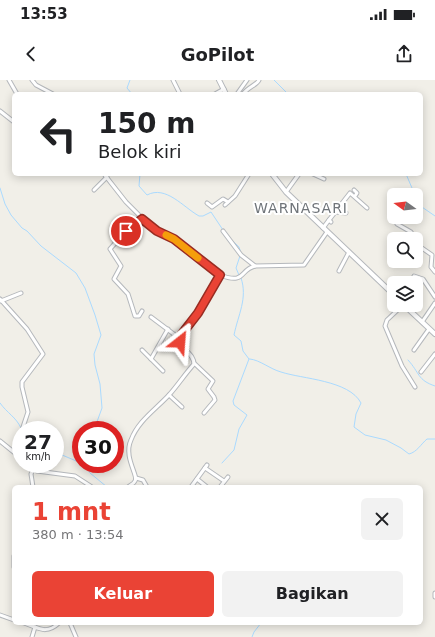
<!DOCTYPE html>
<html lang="id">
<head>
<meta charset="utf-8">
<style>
	:root { --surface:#fff; --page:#f2f2f2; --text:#202124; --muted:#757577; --accent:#ea4335 }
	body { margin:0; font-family:"DejaVu Sans",sans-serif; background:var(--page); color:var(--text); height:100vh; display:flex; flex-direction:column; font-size:15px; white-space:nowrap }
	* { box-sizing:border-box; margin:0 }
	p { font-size:13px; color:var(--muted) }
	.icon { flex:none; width:22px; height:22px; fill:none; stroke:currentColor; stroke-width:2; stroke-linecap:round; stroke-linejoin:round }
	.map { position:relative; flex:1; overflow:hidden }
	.sheet { position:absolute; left:12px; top:405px; width:411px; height:140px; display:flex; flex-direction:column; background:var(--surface); border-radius:6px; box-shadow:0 2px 10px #0003 }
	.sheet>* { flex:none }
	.top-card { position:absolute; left:12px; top:12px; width:411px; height:84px; border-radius:6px; box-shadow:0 2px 10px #0003; background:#fff; color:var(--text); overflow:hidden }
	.needle { width:26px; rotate:285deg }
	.controls { position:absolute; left:387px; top:108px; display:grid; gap:8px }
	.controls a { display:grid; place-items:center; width:36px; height:36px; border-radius:6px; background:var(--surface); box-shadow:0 2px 10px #0003; font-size:20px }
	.speed { position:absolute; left:12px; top:341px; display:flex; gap:8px; font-size:20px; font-weight:700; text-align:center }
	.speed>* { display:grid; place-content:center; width:52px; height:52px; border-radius:50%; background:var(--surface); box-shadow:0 2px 10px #0003; line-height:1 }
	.speed small { font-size:10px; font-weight:400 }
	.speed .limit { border:6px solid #d22; background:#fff; color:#111 }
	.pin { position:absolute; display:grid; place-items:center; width:34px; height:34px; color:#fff; margin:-17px; border:2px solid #fff; border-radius:50%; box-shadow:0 1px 4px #0007 }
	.me { position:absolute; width:44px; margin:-22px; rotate:28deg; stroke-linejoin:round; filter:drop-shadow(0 0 3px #0008) }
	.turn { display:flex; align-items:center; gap:14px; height:84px; padding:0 20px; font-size:18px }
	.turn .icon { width:52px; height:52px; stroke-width:2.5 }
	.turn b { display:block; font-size:28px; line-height:34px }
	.round { display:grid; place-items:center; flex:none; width:42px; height:42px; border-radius:6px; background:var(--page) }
	.headline { display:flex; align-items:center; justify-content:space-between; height:68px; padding:0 20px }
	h1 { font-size:24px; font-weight:700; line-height:30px; color:var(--accent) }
	.primary-button { display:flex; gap:8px; margin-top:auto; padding:8px 20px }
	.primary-button a { flex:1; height:46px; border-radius:6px; background:var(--accent); color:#fff; font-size:16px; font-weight:700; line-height:46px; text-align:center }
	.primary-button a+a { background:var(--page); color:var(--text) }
	.status { display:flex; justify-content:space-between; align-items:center; height:28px; padding:0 20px; background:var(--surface); direction:ltr }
	.status svg { height:11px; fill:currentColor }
	header { display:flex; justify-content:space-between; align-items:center; height:52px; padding:0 20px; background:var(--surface); font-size:18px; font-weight:700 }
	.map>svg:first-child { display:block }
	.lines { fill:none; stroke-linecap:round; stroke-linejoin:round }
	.stream { stroke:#aadaff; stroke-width:1 }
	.minor-casing { stroke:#b5b8bc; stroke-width:5 }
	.tertiary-casing { stroke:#b5b8bc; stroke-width:6 }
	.minor { stroke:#fff; stroke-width:3 }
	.tertiary { stroke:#fff; stroke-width:4 }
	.route-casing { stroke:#982c22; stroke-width:10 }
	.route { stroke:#ea4335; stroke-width:7 }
	.slow { stroke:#f59e0b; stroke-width:7 }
	.labels { text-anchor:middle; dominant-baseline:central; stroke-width:4; stroke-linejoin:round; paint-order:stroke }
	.quarter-label { font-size:14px; letter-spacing:1px; fill:#70757a; stroke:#fff }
</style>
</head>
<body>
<div class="status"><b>13:53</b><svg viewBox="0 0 49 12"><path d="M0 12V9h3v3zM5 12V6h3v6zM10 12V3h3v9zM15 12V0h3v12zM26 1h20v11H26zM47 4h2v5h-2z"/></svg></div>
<header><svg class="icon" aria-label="back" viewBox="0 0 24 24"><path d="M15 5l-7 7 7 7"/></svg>GoPilot<svg class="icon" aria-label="share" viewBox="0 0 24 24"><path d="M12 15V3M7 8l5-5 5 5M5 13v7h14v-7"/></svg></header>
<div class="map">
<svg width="435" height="557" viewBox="0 0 435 557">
	<rect width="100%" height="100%" fill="#f1efe8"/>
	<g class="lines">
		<g class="stream">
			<polyline points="130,0 127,8 132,14"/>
			<polyline points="274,0 288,14"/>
			<path d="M140 94 139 106 147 115C166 105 183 127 199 136H203L211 132 223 150"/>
			<polyline points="406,94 415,115"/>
			<polyline points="0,108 5,124 11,135 22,148 27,151 41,166 76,193 85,208 95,235 101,255 94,274 95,285 100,304 102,328 94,350"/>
			<polyline points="416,118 419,125 435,136"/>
			<polyline points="229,157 239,167 241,173"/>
			<polyline points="239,195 236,188 240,176"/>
			<path d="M241 198C248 218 238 235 234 255L241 261 243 271 249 279"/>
			<path d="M250 279C260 280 270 289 281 292 302 299 349 300 361 323L356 334 354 347 365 355 386 360 401 368 409 374C417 372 421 364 427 359H435"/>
			<path d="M408 280C420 293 417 300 435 306"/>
			<path d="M0 323C7 333 16 337 21 348"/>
			<polyline points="55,372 81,383"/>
			<polyline points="222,383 234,370 239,349 247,335 234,325 233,321 249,279"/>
			<polyline points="85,384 90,393 107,407"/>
			<polyline points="252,557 254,552 261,543"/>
		</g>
		<g class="minor-casing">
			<g id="minor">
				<polyline points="9,0 17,14"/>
				<polyline points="32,0 36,5 53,14"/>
				<polyline points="173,0 180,14"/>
				<polyline points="215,14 224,9"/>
				<polyline points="237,14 247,0"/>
				<path d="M243 14C248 7 257 5 259 0"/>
				<polyline points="0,31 14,42"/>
				<path d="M104 94 126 122 151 147 159 153 174 159 220 195C246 205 239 190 255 186L304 185 327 152"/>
				<polyline points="313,94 324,99"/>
				<polyline points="94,110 107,97"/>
				<polyline points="354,110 357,113 355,116"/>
				<polyline points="286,112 299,94"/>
				<polyline points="394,120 392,125 394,135"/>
				<polyline points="207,123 212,127 223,119 228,122"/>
				<polyline points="225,125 235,116 249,94"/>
				<polyline points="335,132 346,133"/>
				<polyline points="395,137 397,144 411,152 415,159"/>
				<polyline points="142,139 126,151 110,169 121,186 114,199 128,214 135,236 139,236 142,231"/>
				<polyline points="329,140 350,113 367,128"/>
				<polyline points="323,148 329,140 331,142"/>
				<polyline points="223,151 241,175 255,186"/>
				<polyline points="416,160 419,166 432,175 431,187 435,192"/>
				<polyline points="339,191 349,172"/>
				<polyline points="414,196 423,199 435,217"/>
				<polyline points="0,219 27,249 43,274 22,302 22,307 28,332 22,350"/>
				<polyline points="1,221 21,213"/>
				<polyline points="403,225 387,240 385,246 402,286 415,307"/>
				<polyline points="151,237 179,258"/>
				<polyline points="422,242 435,223"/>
				<polyline points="142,270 163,291"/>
				<polyline points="414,270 429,249"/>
				<polyline points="151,279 168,249"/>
				<polyline points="194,283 213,301 208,309 214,317 215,320 204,333"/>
				<polyline points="421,292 435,274"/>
				<polyline points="169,315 182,327"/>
				<polyline points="0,361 21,378"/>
				<polyline points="20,377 19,364 21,353"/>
				<polyline points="29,384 37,391 75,396 92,407"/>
				<polyline points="205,388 224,401"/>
				<polyline points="136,398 143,400 147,407"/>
				<polyline points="197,399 207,407"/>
				<polyline points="33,407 31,394 33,389"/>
				<path d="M128 407C130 405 134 404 135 401 139 396 123 377 131 360 138 341 155 330 169 315 178 305 185 294 194 284 194 273 180 269 179 258L198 233 220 195"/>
				<polyline points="191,407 207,385"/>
				<polyline points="220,407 228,397"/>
				<polyline points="14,476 14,487"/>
				<polyline points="435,513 435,517"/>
				<polyline points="0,535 14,540"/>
				<path d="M24 543C39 548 46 555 59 543"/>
				<polyline points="70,543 76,557"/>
				<polyline points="32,557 35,547"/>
			</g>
		</g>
		<g class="tertiary-casing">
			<g id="tertiary">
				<polyline points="219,0 226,14"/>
				<polyline points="272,94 286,112 394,215"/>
				<polyline points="404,225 435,254"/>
			</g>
		</g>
		<use href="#minor" class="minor"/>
		<use href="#tertiary" class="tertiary"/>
	</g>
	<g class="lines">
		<g class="route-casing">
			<polyline id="route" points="126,151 142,139 157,151 174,159 220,195 198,233 181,255 180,262"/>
		</g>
		<use href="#route" class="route"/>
		<polyline class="slow" points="166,155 174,159 198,178"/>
	</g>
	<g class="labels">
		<g class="quarter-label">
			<text x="301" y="128">WARNASARI</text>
		</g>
	</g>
</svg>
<div class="controls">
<a><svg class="needle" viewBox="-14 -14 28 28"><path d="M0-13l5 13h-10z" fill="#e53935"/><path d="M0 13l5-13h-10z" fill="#757577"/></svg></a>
<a><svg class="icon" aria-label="search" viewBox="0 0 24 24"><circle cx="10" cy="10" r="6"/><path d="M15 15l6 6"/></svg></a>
<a><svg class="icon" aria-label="layers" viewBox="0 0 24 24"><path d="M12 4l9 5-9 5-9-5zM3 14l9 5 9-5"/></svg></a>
</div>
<div class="speed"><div>27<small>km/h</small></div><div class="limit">30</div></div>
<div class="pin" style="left:126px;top:151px;background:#d93025"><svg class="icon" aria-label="arrive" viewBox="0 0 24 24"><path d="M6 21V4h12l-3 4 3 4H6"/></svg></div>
<svg class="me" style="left:180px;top:262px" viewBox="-20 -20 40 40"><path d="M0-17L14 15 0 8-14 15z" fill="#ea4335" stroke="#fff" stroke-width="4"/></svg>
<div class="top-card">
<div class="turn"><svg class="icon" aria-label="left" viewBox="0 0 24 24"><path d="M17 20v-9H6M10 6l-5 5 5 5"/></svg><div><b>150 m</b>Belok kiri</div></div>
</div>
<section class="sheet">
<div class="headline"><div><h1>1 mnt</h1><p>380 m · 13:54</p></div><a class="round"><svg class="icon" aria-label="close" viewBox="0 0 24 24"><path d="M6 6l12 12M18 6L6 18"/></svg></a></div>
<div class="primary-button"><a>Keluar</a><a>Bagikan</a></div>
</section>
</div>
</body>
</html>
